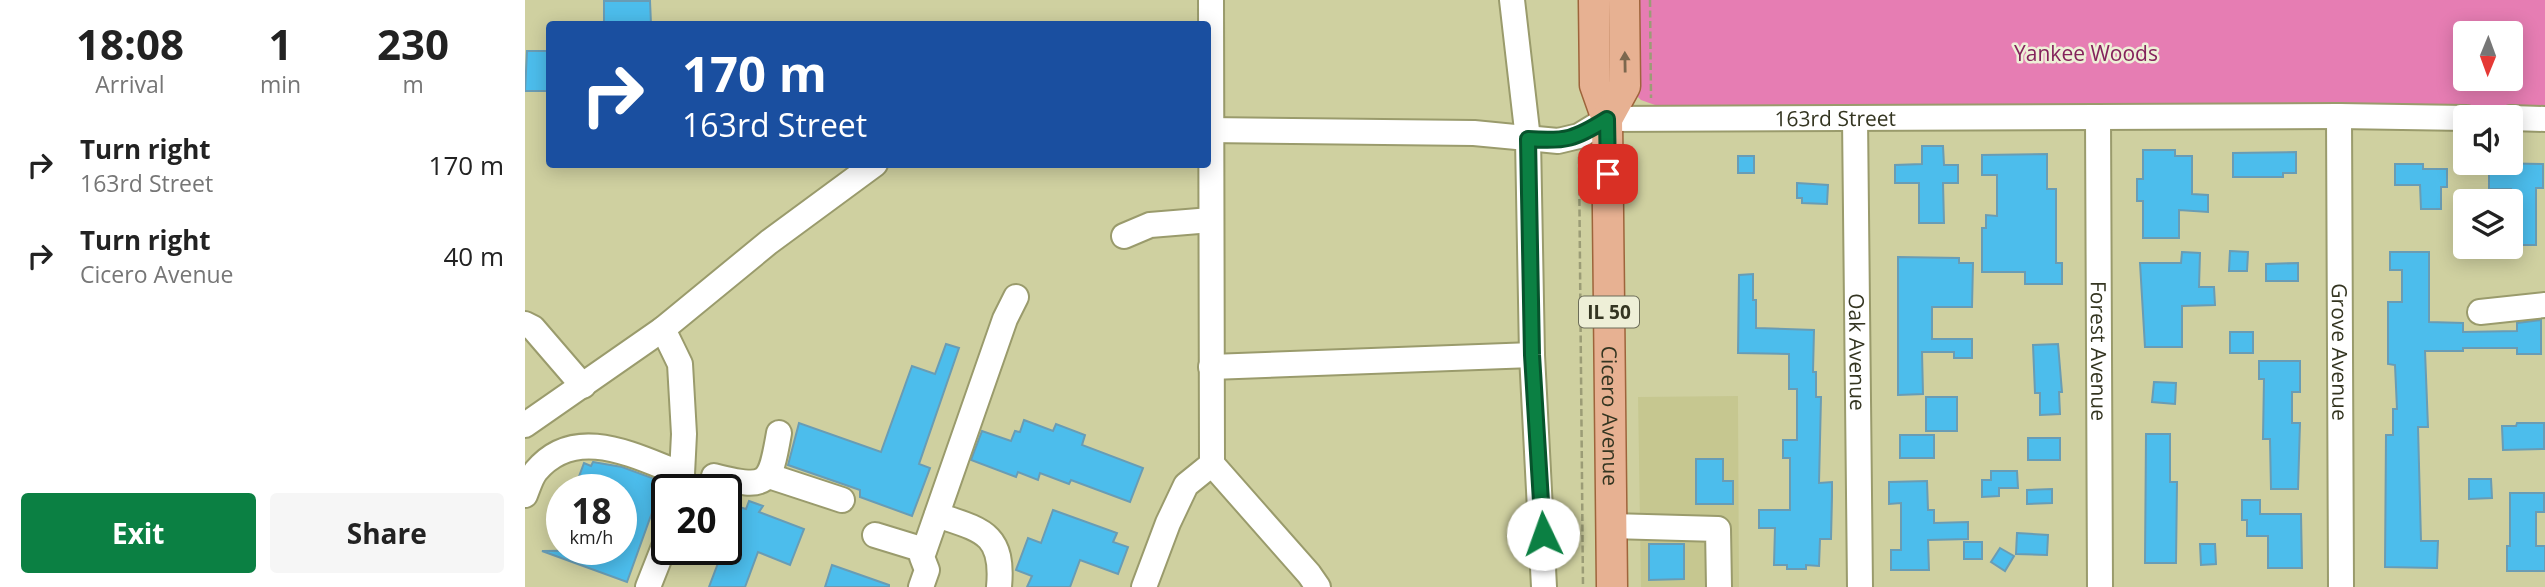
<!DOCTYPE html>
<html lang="en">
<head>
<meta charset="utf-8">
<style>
	:root { --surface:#fff; --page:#f6f6f6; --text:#222; --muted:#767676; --accent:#0b8043 }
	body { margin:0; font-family:"Open Sans",sans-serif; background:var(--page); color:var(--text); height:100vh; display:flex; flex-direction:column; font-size:26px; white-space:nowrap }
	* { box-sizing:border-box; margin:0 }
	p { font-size:23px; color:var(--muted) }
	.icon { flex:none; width:38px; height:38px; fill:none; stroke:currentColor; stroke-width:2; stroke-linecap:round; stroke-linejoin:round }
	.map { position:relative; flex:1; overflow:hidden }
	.sheet { display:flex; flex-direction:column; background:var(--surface); width:525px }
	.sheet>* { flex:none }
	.banner { position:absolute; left:21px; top:21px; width:665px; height:147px; border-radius:7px; box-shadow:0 4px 18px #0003; background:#1a4fa0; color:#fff; overflow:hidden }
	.needle { width:46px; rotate:181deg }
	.tools { position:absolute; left:1928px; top:21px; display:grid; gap:14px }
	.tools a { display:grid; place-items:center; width:70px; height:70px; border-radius:7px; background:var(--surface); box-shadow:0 4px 18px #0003; font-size:35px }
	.speed { position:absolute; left:21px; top:474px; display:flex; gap:14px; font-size:35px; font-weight:700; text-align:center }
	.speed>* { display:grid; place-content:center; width:91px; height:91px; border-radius:50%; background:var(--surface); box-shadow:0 4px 18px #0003; line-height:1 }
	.speed small { font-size:18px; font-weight:400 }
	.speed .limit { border:4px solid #111; border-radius:10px; background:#fff; color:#111 }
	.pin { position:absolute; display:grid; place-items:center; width:60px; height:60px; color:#fff; margin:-30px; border-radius:14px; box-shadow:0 4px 10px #0006 }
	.me { position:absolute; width:77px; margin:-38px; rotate:357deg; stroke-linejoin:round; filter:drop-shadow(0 0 5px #0008) }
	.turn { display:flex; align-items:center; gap:24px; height:147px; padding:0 21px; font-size:32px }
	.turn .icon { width:91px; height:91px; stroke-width:2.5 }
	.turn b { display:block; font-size:49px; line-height:60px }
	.eta { display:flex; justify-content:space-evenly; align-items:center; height:119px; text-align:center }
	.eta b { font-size:42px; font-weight:700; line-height:49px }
	.cta { display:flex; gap:14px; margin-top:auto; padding:14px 21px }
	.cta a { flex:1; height:80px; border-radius:7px; background:var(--accent); color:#fff; font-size:28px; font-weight:700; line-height:80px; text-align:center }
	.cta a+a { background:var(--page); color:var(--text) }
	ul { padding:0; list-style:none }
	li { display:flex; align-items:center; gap:21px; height:91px; padding:0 21px }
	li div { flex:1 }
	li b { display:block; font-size:26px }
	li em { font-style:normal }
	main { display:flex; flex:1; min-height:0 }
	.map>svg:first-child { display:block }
	.built { fill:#c6c790 }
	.green { fill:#e67db3; fill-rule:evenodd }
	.building { fill:#4cbdec; stroke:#699cb4; stroke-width:2 }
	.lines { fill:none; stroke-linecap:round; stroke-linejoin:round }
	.minor-casing { stroke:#9a9b6c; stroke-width:28 }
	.major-casing { stroke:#9e643b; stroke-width:33 }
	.path { stroke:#9b9c76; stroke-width:2.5; stroke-dasharray:7 3.5; stroke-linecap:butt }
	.minor { stroke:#fff; stroke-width:24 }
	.major { stroke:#e7b192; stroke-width:30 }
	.oneway { fill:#7c674e }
	.route-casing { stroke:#07532c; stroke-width:18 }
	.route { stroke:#0b8043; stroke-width:12 }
	.labels { text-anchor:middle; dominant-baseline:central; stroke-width:5; stroke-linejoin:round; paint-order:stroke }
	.shield { fill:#eeefd7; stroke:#6c6d58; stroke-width:2 }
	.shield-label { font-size:19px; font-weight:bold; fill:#343521 }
	.park-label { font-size:21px; fill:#84225b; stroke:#eeefd7 }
	.street-label { font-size:21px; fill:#343521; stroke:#eeefd7 }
</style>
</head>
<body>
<main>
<section class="sheet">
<div class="eta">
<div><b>18:08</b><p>Arrival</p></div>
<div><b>1</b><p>min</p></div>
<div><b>230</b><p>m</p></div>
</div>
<ul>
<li><svg class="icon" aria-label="right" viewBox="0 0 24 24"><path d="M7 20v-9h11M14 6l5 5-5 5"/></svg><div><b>Turn right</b><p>163rd Street</p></div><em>170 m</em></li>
<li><svg class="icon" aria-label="right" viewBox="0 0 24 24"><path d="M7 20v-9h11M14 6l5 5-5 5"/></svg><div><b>Turn right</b><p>Cicero Avenue</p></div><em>40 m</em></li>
</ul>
<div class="cta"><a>Exit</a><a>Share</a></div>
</section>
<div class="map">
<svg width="2020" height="587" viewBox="0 0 2020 587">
	<rect width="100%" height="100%" fill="#cfd0a0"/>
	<polygon class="built" points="1213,396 1214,587 1116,587 1113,397"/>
	<path class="green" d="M1107 0H2020V107L1130 105 1116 100 1111 95ZM1941 33H1986V79H1941Z"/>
	<g class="building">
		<polygon points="79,1 125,1 126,24 79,24"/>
		<polygon points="2,51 24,51 24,91 0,91"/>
		<polygon points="1397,146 1418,146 1419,165 1433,165 1433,183 1418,183 1419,223 1394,223 1394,183 1370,183 1370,165 1397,164"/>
		<polygon points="1618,150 1650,150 1650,156 1667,156 1667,194 1683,195 1683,212 1654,210 1654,238 1618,238 1618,201 1612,201 1612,179 1618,179"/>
		<polygon points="1771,152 1771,173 1758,173 1758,177 1708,177 1708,153"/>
		<polygon points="1522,154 1522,189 1531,189 1531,263 1537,263 1537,284 1500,284 1500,272 1457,272 1457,228 1461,228 1461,215 1472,216 1472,175 1457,175 1457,155"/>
		<rect x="1213" y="156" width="16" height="17"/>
		<polygon points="1964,163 2018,164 2018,188 2011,188 2011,245 1986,245 1986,189 1964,189"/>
		<polygon points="1870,164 1898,164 1898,169 1922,169 1922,187 1916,187 1916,209 1896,209 1895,185 1870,185"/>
		<polygon points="1272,183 1303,185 1302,204 1277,203 1277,198 1272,198"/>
		<polygon points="1705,251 1723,252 1722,271 1704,271"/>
		<polygon points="1657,252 1675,253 1674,287 1689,287 1690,305 1657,306 1657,347 1620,347 1615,263 1656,263"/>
		<polygon points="1865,252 1904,252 1904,322 1938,323 1938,332 1992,331 1992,323 2016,320 2016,354 1992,354 1992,348 1938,348 1938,351 1900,351 1903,427 1893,427 1896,541 1913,541 1912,568 1860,567 1861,435 1868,435 1868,409 1872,409 1870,365 1863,364 1863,302 1877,302 1877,270 1865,270"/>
		<polygon points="1373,257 1434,258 1434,263 1448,263 1447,307 1407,307 1407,339 1447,339 1447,358 1429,358 1429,352 1397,352 1398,394 1373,395"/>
		<polygon points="1773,263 1773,281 1741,281 1741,264"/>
		<polygon points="1228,274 1228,300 1231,300 1231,328 1289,330 1288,372 1291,372 1291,397 1296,397 1294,483 1307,482 1307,497 1306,539 1295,539 1294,566 1281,565 1281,569 1262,569 1262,565 1249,565 1250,528 1234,528 1234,510 1265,510 1265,458 1258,458 1258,440 1272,440 1272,389 1264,389 1264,354 1213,353 1214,275"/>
		<rect x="1705" y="332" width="23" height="21"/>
		<polygon points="421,344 434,348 394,464 405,468 387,516 335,497 335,490 263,465 274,423 356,452 387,366 410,374"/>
		<polygon points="1533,344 1537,392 1534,392 1535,414 1515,415 1515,393 1510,393 1508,345"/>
		<polygon points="1734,361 1775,361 1775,392 1767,392 1767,423 1775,423 1773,489 1746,489 1745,439 1738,439 1739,379 1734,379"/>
		<polygon points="1629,382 1651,383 1650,404 1627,402"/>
		<rect x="1401" y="397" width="31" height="34"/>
		<polygon points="499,420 528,431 531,424 560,435 557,445 618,468 605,502 546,480 544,484 515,473 513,480 493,472 491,477 446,460 457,431 486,441 490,431 495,432"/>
		<polygon points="1992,423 2019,423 2019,449 1978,450 1977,426 1991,426"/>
		<polygon points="1621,434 1645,434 1645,482 1652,482 1651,563 1620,563"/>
		<rect x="1375" y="435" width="34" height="23"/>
		<rect x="1503" y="438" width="32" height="22"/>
		<polygon points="1171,459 1198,459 1198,481 1208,481 1208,504 1171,504"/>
		<polygon points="68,462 97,467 138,482 102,582 17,551 96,550 96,490 49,490 59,463 66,466"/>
		<polygon points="1466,471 1492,471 1493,488 1474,488 1474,496 1457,497 1457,480 1466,480"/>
		<polygon points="1944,479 1966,479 1967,498 1944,499"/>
		<polygon points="1402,481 1403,510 1409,510 1409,523 1443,522 1443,539 1403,540 1404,570 1366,570 1366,550 1376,550 1376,503 1364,504 1364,482"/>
		<polygon points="1527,489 1527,503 1502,504 1502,490"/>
		<polygon points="1985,493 2019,493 2019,512 2011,512 2011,546 2020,546 2020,571 1982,571 1982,546 1985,546"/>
		<polygon points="1717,500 1735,500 1735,514 1776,514 1777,568 1743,568 1743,536 1722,536 1722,520 1717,520"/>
		<polygon points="224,501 238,506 234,512 279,529 265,565 233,552 220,587 184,587 198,550 201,550 201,541 214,507 221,509"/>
		<polygon points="528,510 592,533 588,542 603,547 593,574 555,560 545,587 502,587 507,576 491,570 503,538 516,543"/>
		<polygon points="1492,533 1523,535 1522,555 1491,554"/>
		<rect x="1439" y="542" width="18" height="17"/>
		<polygon points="1124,544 1159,544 1159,579 1124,580"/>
		<polygon points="1675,544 1690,544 1691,564 1676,565"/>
		<polygon points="1475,548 1489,556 1480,571 1466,562"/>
		<polygon points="307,565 364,585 364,587 300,587"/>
	</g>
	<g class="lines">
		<g class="minor-casing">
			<g id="minor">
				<polyline points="686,0 687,464 784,574 793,587"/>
				<polyline points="987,0 1003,139 1007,355 1019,587"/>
				<path id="s1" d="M1814 116 1816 587"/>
				<path id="s2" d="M1573 117 1575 587"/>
				<path id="s3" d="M1330 118 1335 587"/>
				<polyline points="1986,118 2020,119"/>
				<path id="s4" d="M682 130 949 133 1033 141 1054 136 1082 119 1814 116 1941 118"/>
				<polyline points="599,236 625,225 686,220"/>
				<polyline points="1955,312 2020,305"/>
				<polyline points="0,324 8,328 58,386"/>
				<polyline points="686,367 1007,355"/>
				<polyline points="0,425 138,329 244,242 350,164"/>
				<path d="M189 476C243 490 245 485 254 433"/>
				<polyline points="244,476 317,500"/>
				<path d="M0 495C3 488 6 477 11 471 51 423 111 457 157 474L159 434 155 364 138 329"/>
				<path d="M412 515C457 530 479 533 474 587"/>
				<polyline points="1086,526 1193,529 1194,587"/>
				<polyline points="350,535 399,550"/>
				<polyline points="123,587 142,539"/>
				<polyline points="396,587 402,570 397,557 480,319 491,297"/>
				<polyline points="619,587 643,523 661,485 687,464"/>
			</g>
		</g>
		<g class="major-casing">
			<g id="major">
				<path id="s5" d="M1069 0 1070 85 1082 119 1087 587"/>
				<polyline points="1082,119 1100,86 1099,0"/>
			</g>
		</g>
		<g class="path">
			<polyline points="1125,0 1126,98"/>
			<polyline points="1054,157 1058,587"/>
		</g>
		<use href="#minor" class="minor"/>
		<use href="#major" class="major"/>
	</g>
	<defs><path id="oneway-solid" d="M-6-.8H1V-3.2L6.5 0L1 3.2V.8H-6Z" transform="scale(1.75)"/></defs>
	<use class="oneway" href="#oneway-solid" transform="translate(1100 62) rotate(-91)"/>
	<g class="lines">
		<g class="route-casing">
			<path id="route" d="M1018 534 1007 355 1003 139C1041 142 1050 139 1082 119L1083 174"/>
		</g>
		<use href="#route" class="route"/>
	</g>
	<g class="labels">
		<rect class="shield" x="1054" y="296.5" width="60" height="31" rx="5"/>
		<g class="shield-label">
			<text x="1084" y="312">IL 50</text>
		</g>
		<g class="park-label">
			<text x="1561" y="53">Yankee Woods</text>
		</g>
		<g class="street-label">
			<text stroke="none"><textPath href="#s4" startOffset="634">163rd Street</textPath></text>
			<text stroke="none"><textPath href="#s3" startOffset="234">Oak Avenue</textPath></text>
			<text stroke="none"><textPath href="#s2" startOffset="234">Forest Avenue</textPath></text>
			<text stroke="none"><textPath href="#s1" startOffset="236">Grove Avenue</textPath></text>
			<text stroke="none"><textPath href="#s5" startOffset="418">Cicero Avenue</textPath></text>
		</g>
	</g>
</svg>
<div class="tools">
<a><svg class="needle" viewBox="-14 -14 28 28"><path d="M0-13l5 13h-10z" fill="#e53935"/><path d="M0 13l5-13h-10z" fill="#767676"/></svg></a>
<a><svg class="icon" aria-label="sound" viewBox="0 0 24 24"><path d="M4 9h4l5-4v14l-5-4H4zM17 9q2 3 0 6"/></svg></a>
<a><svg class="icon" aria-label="layers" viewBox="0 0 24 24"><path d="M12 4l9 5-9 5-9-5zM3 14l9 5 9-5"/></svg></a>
</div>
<div class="speed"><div>18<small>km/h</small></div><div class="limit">20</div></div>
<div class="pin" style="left:1083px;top:174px;background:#d93025"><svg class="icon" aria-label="arrive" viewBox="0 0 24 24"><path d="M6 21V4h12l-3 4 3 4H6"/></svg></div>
<svg class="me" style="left:1018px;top:534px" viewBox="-20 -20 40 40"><circle r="19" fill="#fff"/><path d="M0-13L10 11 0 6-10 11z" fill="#0b8043"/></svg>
<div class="banner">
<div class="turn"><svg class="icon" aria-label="right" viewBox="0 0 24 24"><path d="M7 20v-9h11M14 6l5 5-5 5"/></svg><div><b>170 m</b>163rd Street</div></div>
</div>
</div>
</main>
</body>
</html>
